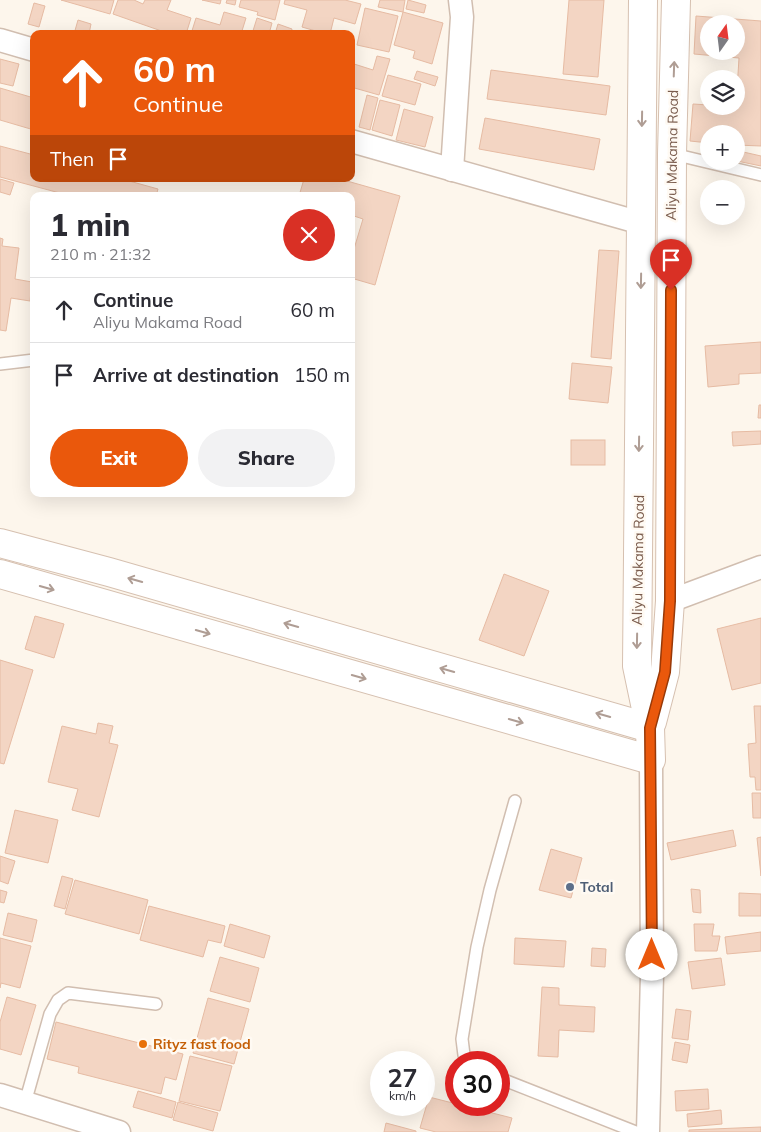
<!DOCTYPE html>
<html lang="en">
<head>
<meta charset="utf-8">
<style>
	:root { --surface:#fff; --page:#f2f2f3; --text:#2b2b33; --muted:#7c7c81; --line:#e1e1e2; --accent:#ea580c }
	body { margin:0; font-family:Mulish,sans-serif; background:var(--page); color:var(--text); height:100vh; display:flex; flex-direction:column; font-size:19px; white-space:nowrap }
	* { box-sizing:border-box; margin:0 }
	p { font-size:16px; color:var(--muted) }
	.icon { flex:none; width:28px; height:28px; fill:none; stroke:currentColor; stroke-width:2; stroke-linecap:round; stroke-linejoin:round }
	.map { position:relative; flex:1; overflow:hidden }
	.sheet { position:absolute; left:30px; top:192px; width:325px; height:305px; display:flex; flex-direction:column; background:var(--surface); border-radius:10px; box-shadow:0 5px 20px #0002 }
	.sheet>* { flex:none }
	.guide { position:absolute; left:30px; top:30px; width:325px; height:152px; border-radius:10px; box-shadow:0 5px 20px #0002; background:#ea580c; color:#fff; overflow:hidden }
	.needle { width:32px; rotate:14deg }
	.controls { position:absolute; left:700px; top:15px; display:grid; gap:10px }
	.controls a { display:grid; place-items:center; width:45px; height:45px; border-radius:50%; background:var(--surface); box-shadow:0 5px 20px #0002; font-size:25px }
	.speed { position:absolute; left:370px; top:1051px; display:flex; gap:10px; font-size:25px; font-weight:700; text-align:center }
	.speed>* { display:grid; place-content:center; width:65px; height:65px; border-radius:50%; background:var(--surface); box-shadow:0 5px 20px #0002; line-height:1 }
	.speed small { font-size:12px; font-weight:400 }
	.speed .limit { border:8px solid #d22; background:#fff; color:#111 }
	.pin { position:absolute; display:grid; place-items:center; width:42px; height:42px; color:#fff; margin:-51px -21px; border-radius:50% 50% 50% 0; rotate:-45deg; box-shadow:0 0 5px #0007 }
	.pin .icon { rotate:45deg }
	.me { position:absolute; width:55px; margin:-28px; rotate:0deg; stroke-linejoin:round; filter:drop-shadow(0 0 4px #0008) }
	.turn { display:flex; align-items:center; gap:18px; height:105px; padding:0 20px; font-size:22px }
	.turn .icon { width:65px; height:65px; stroke-width:2.5 }
	.turn b { display:block; font-size:35px; line-height:42px }
	.then { display:flex; align-items:center; height:48px; padding:0 20px; background:#0003; gap:10px; font-size:19px }
	.round { display:grid; place-items:center; flex:none; width:52px; height:52px; border-radius:26px; background:var(--page) }
	.head { display:flex; align-items:center; justify-content:space-between; height:85px; padding:0 20px }
	h1 { font-size:30px; font-weight:800; line-height:38px }
	.cta { display:flex; gap:10px; margin-top:auto; padding:10px 20px }
	.cta a { flex:1; height:58px; border-radius:30px; background:var(--accent); color:#fff; font-size:20px; font-weight:800; line-height:58px; text-align:center }
	.cta a+a { background:var(--page); color:var(--text) }
	ul { padding:0; list-style:none }
	li { display:flex; align-items:center; gap:15px; height:65px; padding:0 20px; border-top:1px solid var(--line) }
	li div { flex:1 }
	li b { display:block; font-size:19px }
	li em { font-style:normal }
	.map>svg:first-child { display:block }
	.building { fill:#f3d5c3; stroke:#e6bba3; fill-rule:evenodd }
	.lines { fill:none; stroke-linecap:round; stroke-linejoin:round }
	.lane-casing { stroke:#d1beb0; stroke-width:14 }
	.street-casing { stroke:#d1beb0; stroke-width:25 }
	.secondary-casing { stroke:#d6c0b0; stroke-width:30 }
	.lane { stroke:#fff; stroke-width:11 }
	.street { stroke:#fff; stroke-width:22 }
	.secondary { stroke:#fff; stroke-width:28 }
	.oneway { stroke:#af9d94 }
	.route-casing { stroke:#983908; stroke-width:12 }
	.route { stroke:#ea580c; stroke-width:9 }
	.service-dot { fill:#5c6f8a; stroke:#fffaf3; stroke-width:2 }
	.food-dot { fill:#e8710a; stroke:#fffaf3; stroke-width:2 }
	.labels { text-anchor:middle; dominant-baseline:central; stroke-width:5; stroke-linejoin:round; paint-order:stroke }
	.street-label { font-size:14px; fill:#7a5c4d; stroke:#fffaf3 }
	.service-label { font-size:14px; font-weight:bold; fill:#4e5e75; stroke:#fffaf3; text-anchor:start }
	.food-label { font-size:14px; font-weight:bold; fill:#c56008; stroke:#fffaf3; text-anchor:start }
</style>
</head>
<body>
<div class="map">
<svg width="761" height="1132" viewBox="0 0 761 1132">
	<rect width="100%" height="100%" fill="#fdf6ec"/>
	<g class="building">
		<polygon points="61,0 114,0 110,14"/>
		<polygon points="118,0 134,0 143,4 145,0 171,0 167,10 191,18 186,34 170,34 113,14"/>
		<polygon points="202,0 221,0 220,4"/>
		<polygon points="227,0 236,0 235,5 226,3"/>
		<polygon points="241,0 280,0 275,20 257,15 258,12 239,7"/>
		<polygon points="285,0 345,0 361,4 355,24 334,18 330,34 326,34 302,27 307,10 284,4"/>
		<polygon points="380,0 405,0 403,12 378,7"/>
		<polygon points="408,0 426,5 424,13 406,9"/>
		<polygon points="569,0 604,0 598,77 563,74"/>
		<polygon points="34,3 45,6 39,27 28,24"/>
		<polygon points="365,8 398,16 389,52 357,45"/>
		<polygon points="224,12 246,18 241,34 191,34 196,18 220,25"/>
		<polygon points="403,12 443,23 432,64 413,58 415,51 394,45"/>
		<path d="M696 16 761 21V146L736 145V134H709V143L690 141 693 104 709 105V106H736L739 58 694 54ZM709 24H736V51H709Z"/>
		<polygon points="257,18 272,23 269,34 252,34"/>
		<polygon points="78,20 91,24 89,34 74,34"/>
		<polygon points="278,24 292,29 291,34 275,34"/>
		<polygon points="377,56 390,59 379,95 351,87 351,63 373,70"/>
		<polygon points="0,59 19,64 13,86 0,83"/>
		<polygon points="491,70 610,86 606,115 487,99"/>
		<polygon points="417,71 438,77 435,86 414,79"/>
		<polygon points="388,75 421,84 415,105 382,96"/>
		<polygon points="724,75 733,76 733,79 724,79"/>
		<polygon points="0,88 34,98 34,130 0,120"/>
		<polygon points="367,95 378,98 370,130 359,127"/>
		<polygon points="380,100 400,105 392,136 372,130"/>
		<polygon points="404,109 433,117 425,147 396,140"/>
		<polygon points="485,118 600,139 594,170 479,149"/>
		<polygon points="0,146 34,155 34,179 122,179 158,189 156,196 71,196 0,177"/>
		<polygon points="739,151 761,156 761,166 737,161"/>
		<polygon points="0,179 14,183 10,195 0,192"/>
		<polygon points="304,179 340,179 400,196 375,285 351,278 351,259 363,219 351,215 351,196 299,196"/>
		<polygon points="0,238 3,239 2,246 19,248 15,279 32,282 30,301 11,298 6,331 0,330"/>
		<polygon points="599,250 619,251 611,359 591,357"/>
		<polygon points="761,342 761,373 739,374 739,384 708,387 705,346"/>
		<polygon points="572,363 612,367 608,403 569,399"/>
		<polygon points="759,405 761,405 761,418 758,418"/>
		<polygon points="761,431 761,444 733,446 732,432"/>
		<rect x="571" y="440" width="34" height="25"/>
		<polygon points="504,574 549,591 524,656 479,640"/>
		<polygon points="35,616 64,624 54,658 25,649"/>
		<polygon points="761,618 761,683 732,690 717,629"/>
		<polygon points="0,660 33,670 4,764 0,763"/>
		<polygon points="754,706 761,706 761,790 756,790 755,777 750,777 748,744 756,743"/>
		<polygon points="98,723 113,726 109,743 118,745 99,817 72,810 78,789 48,782 62,726 96,734"/>
		<polygon points="752,793 761,793 761,818 753,818"/>
		<polygon points="15,810 58,820 48,863 5,853"/>
		<polygon points="733,830 736,846 671,860 667,843"/>
		<polygon points="761,837 761,876 757,838"/>
		<polygon points="551,849 582,858 571,898 539,890"/>
		<polygon points="0,856 15,861 8,884 0,881"/>
		<polygon points="62,876 73,879 65,909 54,906"/>
		<polygon points="75,880 148,900 139,934 65,914"/>
		<polygon points="691,889 700,890 701,913 693,912"/>
		<polygon points="0,890 7,892 4,903 0,902"/>
		<polygon points="739,893 761,894 761,916 739,916"/>
		<polygon points="149,906 225,926 221,943 208,940 203,957 140,940"/>
		<polygon points="8,913 37,920 32,942 3,935"/>
		<polygon points="230,924 270,936 264,958 224,946"/>
		<polygon points="694,924 714,924 712,936 720,936 717,951 695,951"/>
		<polygon points="761,932 761,951 727,954 725,937"/>
		<polygon points="0,938 31,946 20,988 1,983 0,988"/>
		<polygon points="515,938 566,941 564,967 514,964"/>
		<polygon points="592,948 606,949 605,967 591,966"/>
		<polygon points="220,957 259,968 250,1002 210,991"/>
		<polygon points="721,958 725,985 692,989 688,962"/>
		<polygon points="542,987 559,988 559,1005 595,1007 594,1032 559,1030 558,1057 538,1056"/>
		<polygon points="7,997 36,1005 21,1055 0,1049 0,1022"/>
		<polygon points="208,998 249,1009 234,1064 193,1053"/>
		<polygon points="676,1009 691,1011 688,1040 672,1038"/>
		<polygon points="56,1022 183,1054 176,1080 165,1077 161,1094 78,1073 79,1067 47,1059"/>
		<polygon points="675,1042 690,1045 687,1063 672,1060"/>
		<polygon points="190,1056 232,1066 220,1111 179,1101"/>
		<polygon points="708,1089 709,1109 676,1111 675,1091"/>
		<polygon points="138,1091 176,1102 172,1118 133,1107"/>
		<polygon points="429,1097 512,1118 508,1132 436,1132 420,1128"/>
		<polygon points="178,1102 218,1113 213,1131 173,1120"/>
		<polygon points="721,1110 722,1124 688,1127 687,1114"/>
		<polygon points="386,1123 416,1131 416,1132 384,1132"/>
		<polygon points="761,1127 761,1132 689,1132 689,1130"/>
	</g>
	<g class="lines">
		<g class="lane-casing">
			<g id="lane">
				<polyline points="673,154 761,175"/>
				<polyline points="0,364 34,360"/>
				<polyline points="469,1062 464,1055 462,1039 477,947 490,890 515,801"/>
				<polyline points="499,1078 636,1132"/>
				<polyline points="25,1103 50,1014 58,1000 68,993 156,1004"/>
			</g>
		</g>
		<g class="street-casing">
			<g id="street">
				<polyline points="0,40 34,50"/>
				<polyline points="351,141 641,223"/>
				<polyline points="452,170 462,17 460,0"/>
				<polyline points="670,601 761,567"/>
				<polyline points="0,1095 119,1132"/>
				<polyline points="648,1132 652,975 651,760"/>
			</g>
		</g>
		<g class="secondary-casing">
			<g id="secondary">
				<polyline points="0,543 109,572 650,728"/>
				<polyline points="0,574 651,760 650,728 637,666 643,0"/>
				<polyline points="652,722 665,672 670,601 672,154 676,0"/>
			</g>
		</g>
		<use href="#lane" class="lane"/>
		<use href="#street" class="street"/>
		<use href="#secondary" class="secondary"/>
	</g>
	<defs><path id="oneway-shaft" d="M-6 0H5M1.5-3L5.5 0L1.5 3" fill="none" stroke-width="1.6" stroke-linecap="round" stroke-linejoin="round" transform="scale(1.25)"/></defs>
	<g class="oneway">
		<use href="#oneway-shaft" transform="translate(674 69) rotate(-88)"/>
		<use href="#oneway-shaft" transform="translate(642 119) rotate(91)"/>
		<use href="#oneway-shaft" transform="translate(641 281) rotate(91)"/>
		<use href="#oneway-shaft" transform="translate(639 444) rotate(91)"/>
		<use href="#oneway-shaft" transform="translate(135 580) rotate(-164)"/>
		<use href="#oneway-shaft" transform="translate(47 588) rotate(16)"/>
		<use href="#oneway-shaft" transform="translate(291 625) rotate(-164)"/>
		<use href="#oneway-shaft" transform="translate(203 632) rotate(16)"/>
		<use href="#oneway-shaft" transform="translate(637 641) rotate(91)"/>
		<use href="#oneway-shaft" transform="translate(447 670) rotate(-164)"/>
		<use href="#oneway-shaft" transform="translate(359 677) rotate(16)"/>
		<use href="#oneway-shaft" transform="translate(603 715) rotate(-164)"/>
		<use href="#oneway-shaft" transform="translate(516 721) rotate(16)"/>
	</g>
	<g class="lines">
		<g class="route-casing">
			<polyline id="route" points="652,955 650,728 665,672 670,601 671,290"/>
		</g>
		<use href="#route" class="route"/>
	</g>
	<circle class="service-dot" cx="570" cy="887" r="5"/>
	<circle class="food-dot" cx="143" cy="1044" r="5"/>
	<g class="labels">
		<g class="street-label">
			<text transform="translate(672 155) rotate(-89)">Aliyu Makama Road</text>
			<text transform="translate(638 560) rotate(-89)">Aliyu Makama Road</text>
		</g>
		<g class="service-label">
			<text x="580" y="887">Total</text>
		</g>
		<g class="food-label">
			<text x="153" y="1044">Rityz fast food</text>
		</g>
	</g>
</svg>
<div class="controls">
<a><svg class="needle" viewBox="-14 -14 28 28"><path d="M0-13l5 13h-10z" fill="#e53935"/><path d="M0 13l5-13h-10z" fill="#7c7c81"/></svg></a>
<a><svg class="icon" aria-label="layers" viewBox="0 0 24 24"><path d="M12 4l9 5-9 5-9-5zM3 14l9 5 9-5"/></svg></a>
<a>+</a>
<a>−</a>
</div>
<div class="speed"><div>27<small>km/h</small></div><div class="limit">30</div></div>
<div class="pin" style="left:671px;top:290px;background:#d93025"><svg class="icon" aria-label="arrive" viewBox="0 0 24 24"><path d="M6 21V4h12l-3 4 3 4H6"/></svg></div>
<svg class="me" style="left:652px;top:955px" viewBox="-20 -20 40 40"><circle r="19" fill="#fff"/><path d="M0-13L10 11 0 6-10 11z" fill="#ea580c"/></svg>
<div class="guide">
<div class="turn"><svg class="icon" aria-label="ahead" viewBox="0 0 24 24"><path d="M12 20V5M6 11l6-6 6 6"/></svg><div><b>60 m</b>Continue</div></div>
<div class="then">Then<svg class="icon" aria-label="arrive" viewBox="0 0 24 24"><path d="M6 21V4h12l-3 4 3 4H6"/></svg></div>
</div>
<section class="sheet">
<div class="head"><div><h1>1 min</h1><p>210 m · 21:32</p></div><a class="round" style="background:#d93025;color:#fff"><svg class="icon" aria-label="close" viewBox="0 0 24 24"><path d="M6 6l12 12M18 6L6 18"/></svg></a></div>
<ul>
<li><svg class="icon" aria-label="ahead" viewBox="0 0 24 24"><path d="M12 20V5M6 11l6-6 6 6"/></svg><div><b>Continue</b><p>Aliyu Makama Road</p></div><em>60 m</em></li>
<li><svg class="icon" aria-label="arrive" viewBox="0 0 24 24"><path d="M6 21V4h12l-3 4 3 4H6"/></svg><div><b>Arrive at destination</b></div><em>150 m</em></li>
</ul>
<div class="cta"><a>Exit</a><a>Share</a></div>
</section>
</div>
</body>
</html>
